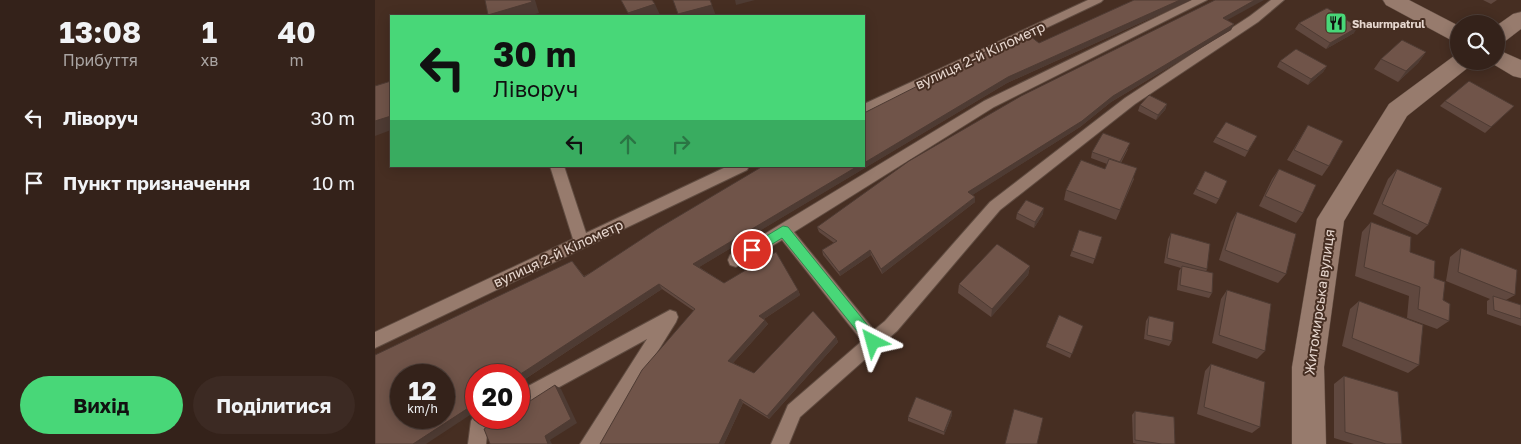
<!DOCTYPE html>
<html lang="uk">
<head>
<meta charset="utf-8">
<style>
	:root { --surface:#34221a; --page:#3c2a23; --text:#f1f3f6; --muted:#a9a4a2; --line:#4e3f39; --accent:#48d778 }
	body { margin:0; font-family:"Golos Text",sans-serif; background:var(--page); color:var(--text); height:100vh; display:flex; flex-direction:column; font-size:19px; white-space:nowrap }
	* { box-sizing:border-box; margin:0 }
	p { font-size:16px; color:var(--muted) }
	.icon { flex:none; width:28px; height:28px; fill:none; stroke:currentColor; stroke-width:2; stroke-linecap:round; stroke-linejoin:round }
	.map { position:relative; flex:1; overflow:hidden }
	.panel { display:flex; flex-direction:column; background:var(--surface); width:375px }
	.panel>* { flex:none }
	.top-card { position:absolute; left:15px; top:15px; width:475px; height:152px; border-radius:0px; box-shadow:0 2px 12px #0003,0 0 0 1px var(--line); background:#48d778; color:#111; overflow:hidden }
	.buttons { position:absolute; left:1075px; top:15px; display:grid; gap:10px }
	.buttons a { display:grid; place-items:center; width:55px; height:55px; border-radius:50%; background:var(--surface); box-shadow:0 2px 12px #0003,0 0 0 1px var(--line); font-size:25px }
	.speed { position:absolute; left:15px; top:364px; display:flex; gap:10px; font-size:25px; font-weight:700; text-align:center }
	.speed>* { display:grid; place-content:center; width:65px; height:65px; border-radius:50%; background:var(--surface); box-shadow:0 2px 12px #0003,0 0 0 1px var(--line); line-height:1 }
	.speed small { font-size:12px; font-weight:400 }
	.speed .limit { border:8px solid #d22; background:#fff; color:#111 }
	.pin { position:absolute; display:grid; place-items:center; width:42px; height:42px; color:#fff; margin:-21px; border:2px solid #fff; border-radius:50%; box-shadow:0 1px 5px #0007 }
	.me { position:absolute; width:55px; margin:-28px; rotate:321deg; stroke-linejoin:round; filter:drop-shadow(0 0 4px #0008) }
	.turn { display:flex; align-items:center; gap:18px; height:105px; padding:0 20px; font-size:22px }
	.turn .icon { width:65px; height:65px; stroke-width:2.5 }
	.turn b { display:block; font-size:35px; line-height:42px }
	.lanes { display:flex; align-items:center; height:48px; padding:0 20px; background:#0003; justify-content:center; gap:25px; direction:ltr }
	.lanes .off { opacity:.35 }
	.eta { display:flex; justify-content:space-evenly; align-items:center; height:85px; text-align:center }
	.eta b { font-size:30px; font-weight:700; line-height:35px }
	.action { display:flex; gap:10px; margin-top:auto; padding:10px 20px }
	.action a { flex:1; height:58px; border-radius:30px; background:var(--accent); color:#111; font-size:20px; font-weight:700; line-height:58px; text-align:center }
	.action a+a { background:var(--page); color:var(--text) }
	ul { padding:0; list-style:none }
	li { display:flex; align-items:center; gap:15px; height:65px; padding:0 20px }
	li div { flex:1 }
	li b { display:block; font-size:19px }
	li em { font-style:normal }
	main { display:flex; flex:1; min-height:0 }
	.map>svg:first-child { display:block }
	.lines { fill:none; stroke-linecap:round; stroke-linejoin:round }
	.lane-casing { stroke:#604c41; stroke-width:2 }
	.street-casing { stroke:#604c41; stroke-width:1 }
	.secondary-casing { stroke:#604c41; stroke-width:1 }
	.lane { fill:#977b6d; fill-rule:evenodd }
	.street { fill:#977b6d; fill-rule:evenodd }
	.secondary { fill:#977b6d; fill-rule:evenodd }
	.wall { fill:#60483f }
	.shaded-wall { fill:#4e3b33 }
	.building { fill:#705449; stroke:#4e3b33; fill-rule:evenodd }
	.route { fill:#48d778; stroke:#2f8c4e }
	.labels { text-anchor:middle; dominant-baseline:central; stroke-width:4; stroke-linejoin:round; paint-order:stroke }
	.far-poi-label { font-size:11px; font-weight:bold; fill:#e7d7cf; stroke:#462e22; text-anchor:start }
	.street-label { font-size:14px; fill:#e7d7cf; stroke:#462e22 }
</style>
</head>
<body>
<main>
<section class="panel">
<div class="eta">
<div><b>13:08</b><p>Прибуття</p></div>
<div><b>1</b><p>хв</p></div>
<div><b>40</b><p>m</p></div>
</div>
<ul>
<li><svg class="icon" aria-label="left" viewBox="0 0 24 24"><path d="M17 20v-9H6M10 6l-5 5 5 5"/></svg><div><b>Ліворуч</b></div><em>30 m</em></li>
<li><svg class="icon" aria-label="arrive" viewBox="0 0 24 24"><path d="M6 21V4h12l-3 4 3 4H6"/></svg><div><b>Пункт призначення</b></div><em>10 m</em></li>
</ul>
<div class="action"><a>Вихід</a><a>Поділитися</a></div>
</section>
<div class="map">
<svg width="1146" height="444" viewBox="0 0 1146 444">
	<rect width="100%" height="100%" fill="#462e22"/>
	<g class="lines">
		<g class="lane-casing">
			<g id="lane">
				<polygon points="713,0 728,0 726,2 489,114 489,104"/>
				<polygon points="817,0 832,0 619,107 419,232 499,330 510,321 615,202 750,98 875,16 896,0 909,0 883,22 760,104 625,210 522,331 425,417 414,444 396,444 413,405 487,341 407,240 361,267 355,265 353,260 355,255 609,101"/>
				<polygon points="175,166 189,166 211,233 353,166 374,166 372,170 0,348 0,332 198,239"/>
				<polygon points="295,310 301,312 303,317 301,322 225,444 205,444 272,339 144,409 144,391"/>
				<polygon points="101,413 101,418 120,418 117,424 113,426 111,444 93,444 96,421"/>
			</g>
		</g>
		<g class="street-casing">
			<g id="street">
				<polygon points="1146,12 1146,29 1129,42 1121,44 1121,26 1138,14"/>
				<polygon points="1084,54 1084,61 1098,61 1095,66 1032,116 969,221 949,367 951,444 917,444 917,367 942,219 1014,104 1079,56"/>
			</g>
		</g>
		<g class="secondary-casing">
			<g id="secondary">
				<polygon points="1008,0 1034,0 1084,26 1084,42 1076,40 1011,5"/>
				<polygon points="1121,49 1146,60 1146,78 1138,76 1113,61 1121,61"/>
			</g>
		</g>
		<use href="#lane" class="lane"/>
		<use href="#street" class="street"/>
		<use href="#secondary" class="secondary"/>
	</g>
	<g class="wall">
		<polygon points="759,0 816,0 632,83 324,267 349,283 423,290 425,295 389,319 393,324 358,363 379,373 461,337 463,342 394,419 368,403 349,444 225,444 319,311 287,289 144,383 197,261 209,276 664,43"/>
		<polygon points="1108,0 1122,0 1116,4"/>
		<polygon points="852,20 859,24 856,30 736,102 705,127 597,195 600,197 600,202 507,274 496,255 465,276 448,255 447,250 459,243 444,232 442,227"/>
		<polygon points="924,23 979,33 951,49 920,29"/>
		<polygon points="1051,52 1043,63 1023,82 999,69 1006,59"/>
		<polygon points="905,61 952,66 948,72 933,85 902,67"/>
		<polygon points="1070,101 1139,106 1110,133 1065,106"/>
		<polygon points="792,104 790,110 781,120 763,111 765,105"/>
		<polygon points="933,125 954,166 947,176 912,160"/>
		<polygon points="882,136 870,157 838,142 841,137"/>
		<polygon points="753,149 746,163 759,179 741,220 689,200 691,190 730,169 732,164 716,158 717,152"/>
		<polygon points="904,169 928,213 921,223 884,206 897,179"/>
		<polygon points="1022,169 1053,225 1042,235 998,214 1013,179"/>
		<polygon points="830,171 844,199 841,204 818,194"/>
		<polygon points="862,212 911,274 903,283 844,260 856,222"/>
		<polygon points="642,213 668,214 659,228 641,219"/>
		<polygon points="996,222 1035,252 1059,278 1068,300 1074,321 1062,329 1032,318 1034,296 980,276 987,232"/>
		<polygon points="704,230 727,237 718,264 695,256"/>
		<polygon points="796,233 832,269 831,272 837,293 834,298 802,290 804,271 806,268 789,263 793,239"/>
		<polygon points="1086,248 1140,295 1131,300 1146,305 1146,326 1112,314 1112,301 1115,299 1071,281 1075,257"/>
		<polygon points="655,266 653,275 616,317 583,293 584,284"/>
		<polygon points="852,290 890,351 882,359 837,343 846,299"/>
		<polygon points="984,301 1044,365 1033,373 967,346 975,309"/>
		<polygon points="774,316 797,341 794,346 769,339 771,321"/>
		<polygon points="708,326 695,358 671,347 672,343"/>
		<polygon points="836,364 885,427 877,433 822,414 830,371"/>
		<polygon points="969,376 1027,444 979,444 959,438 959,384"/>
		<polygon points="760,411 800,444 762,444 758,443 757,415"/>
		<polygon points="577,415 569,435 533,421 533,417"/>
	</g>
	<g class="shaded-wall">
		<polygon points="156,0 160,0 164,13 153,16 114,16 113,15"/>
		<polygon points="360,0 380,0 361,5"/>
		<polygon points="805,0 816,0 632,83 321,269 318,264 483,166 489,166 489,163 633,77"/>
		<polygon points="880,0 889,0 845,24 848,18"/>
		<polygon points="280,4 285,15 280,16 254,16 253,13"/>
		<polygon points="337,5 341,16 304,16 303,14"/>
		<polygon points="859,24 856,30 736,102 705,127 593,198 593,192 738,96"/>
		<polygon points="983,27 979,33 951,49 955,43"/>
		<polygon points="1051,52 1043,63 1023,82 1031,71"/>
		<polygon points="952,66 948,72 933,85 936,79"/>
		<polygon points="792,104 790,110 781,120 783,115"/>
		<polygon points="16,116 16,130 0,136 0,121"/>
		<polygon points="600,197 600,202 507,274 506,269"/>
		<polygon points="669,208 668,214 659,228 660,222"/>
		<polygon points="495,250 496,255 465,276 464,272"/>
		<polygon points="655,266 653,275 616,317 617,309"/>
		<polygon points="284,284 287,289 144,383 144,375"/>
		<polygon points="423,290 425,295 386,321 384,316"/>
		<polygon points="390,320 393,324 356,365 353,361"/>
		<polygon points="461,337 463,342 394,419 392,416"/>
		<polygon points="180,385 186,389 202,423 175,440 177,444 173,444 170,436"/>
		<polygon points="365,399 368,403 349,444 344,444"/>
		<polygon points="101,403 101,411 51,444 38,444"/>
		<polygon points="577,411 577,415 569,435 569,432"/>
	</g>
	<g class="building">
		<polygon points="110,0 156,0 157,2 113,15"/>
		<polygon points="246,0 277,0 280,4 253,13"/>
		<polygon points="298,0 335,0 337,5 303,14"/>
		<polygon points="759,0 805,0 633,77 489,163 489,113 612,51 655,36 664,43"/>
		<polygon points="840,0 880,0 848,18 859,24 738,96 707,121 593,192 600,197 506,269 495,250 464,272 447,250 462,241 442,227 534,161 646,96"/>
		<polygon points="952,8 983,27 955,43 924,23"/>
		<polygon points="1027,40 1051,52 1031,71 1006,59"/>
		<polygon points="921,49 952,66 936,79 905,61"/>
		<polygon points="16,81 16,116 0,121 0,86"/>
		<polygon points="1094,81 1139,106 1116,127 1070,101"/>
		<polygon points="774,95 792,104 783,115 765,105"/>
		<polygon points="851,122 882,136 873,151 841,137"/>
		<polygon points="933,125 968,141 954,166 919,150"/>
		<polygon points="728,133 755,143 745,162 717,152"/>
		<polygon points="734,159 762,168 745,210 691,190 706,160 730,169"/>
		<path d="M388 166H483L318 264 349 283 401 252 423 290 384 316 390 320 353 361 379 373 438 311 461 337 392 416 365 399 344 444H225L267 370 320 309 284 284 144 375H101V403L38 444H0V355L197 261 209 277 282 229ZM26 375H69V418H26Z"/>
		<polygon points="904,169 941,185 928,213 890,196"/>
		<polygon points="1022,169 1067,188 1053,225 1007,204"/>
		<polygon points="830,171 852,181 844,199 821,189"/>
		<polygon points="651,200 669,208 660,222 642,213"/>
		<polygon points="862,212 921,234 911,274 850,250"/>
		<polygon points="996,222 1036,237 1035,252 1060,261 1059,278 1070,282 1068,300 1075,304 1074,321 1043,309 1045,287 989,267"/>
		<polygon points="704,230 727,237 720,259 697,251"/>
		<polygon points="796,233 835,244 832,269 792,258"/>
		<polygon points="622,244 655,266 617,309 584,284"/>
		<polygon points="1086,248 1142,270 1140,295 1083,272"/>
		<polygon points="807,266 838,273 837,293 805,285"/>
		<polygon points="852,290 896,304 890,351 844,335"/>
		<polygon points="1118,296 1146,305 1146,319 1119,310"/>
		<polygon points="984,301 1048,325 1044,365 977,338"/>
		<polygon points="684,315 708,326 697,354 672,343"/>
		<polygon points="774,316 799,322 797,341 772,335"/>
		<polygon points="836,364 890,382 885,427 829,407"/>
		<polygon points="969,376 1023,392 1027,444 1011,444 970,432"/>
		<polygon points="180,385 196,419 170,436 173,444 115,444 109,429 128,418 144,418 144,408"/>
		<polygon points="541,397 577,411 569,432 533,417"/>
		<polygon points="639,409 668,418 662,444 630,444"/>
		<polygon points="760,411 799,417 800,444 787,444 760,440"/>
	</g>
	<polygon class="route" points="408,226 413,227 503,338 505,342 503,346 498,348 494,346 407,238 381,254 373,254 371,250 373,247"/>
	<defs>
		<g id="restaurant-square" transform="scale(1.125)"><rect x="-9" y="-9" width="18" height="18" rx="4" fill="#48d778" stroke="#462e22"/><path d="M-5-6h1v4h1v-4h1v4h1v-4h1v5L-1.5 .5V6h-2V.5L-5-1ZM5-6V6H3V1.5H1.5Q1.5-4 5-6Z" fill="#111"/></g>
	</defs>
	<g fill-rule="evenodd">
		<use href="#restaurant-square" x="961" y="23"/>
	</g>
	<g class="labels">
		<g class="far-poi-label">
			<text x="977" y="23">Shaurmpatrul</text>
		</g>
		<g class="street-label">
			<text transform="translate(605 55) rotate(-25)">вулиця 2-й Кілометр</text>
			<text transform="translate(183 253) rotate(-25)">вулиця 2-й Кілометр</text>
			<text transform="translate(944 302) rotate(-82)">Житомирська вулиця</text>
		</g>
	</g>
</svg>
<div class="buttons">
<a><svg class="icon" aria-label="search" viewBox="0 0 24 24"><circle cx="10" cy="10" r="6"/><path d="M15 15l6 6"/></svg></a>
</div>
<div class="speed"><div>12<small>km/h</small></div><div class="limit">20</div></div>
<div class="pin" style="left:377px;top:250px;background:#d93025"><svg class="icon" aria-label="arrive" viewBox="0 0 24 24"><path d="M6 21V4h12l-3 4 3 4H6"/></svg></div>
<svg class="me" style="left:498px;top:342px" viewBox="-20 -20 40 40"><path d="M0-17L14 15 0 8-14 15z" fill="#48d778" stroke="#fff" stroke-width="4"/></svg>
<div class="top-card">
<div class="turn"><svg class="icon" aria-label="left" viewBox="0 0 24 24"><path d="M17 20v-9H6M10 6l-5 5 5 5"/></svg><div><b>30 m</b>Ліворуч</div></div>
<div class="lanes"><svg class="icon" aria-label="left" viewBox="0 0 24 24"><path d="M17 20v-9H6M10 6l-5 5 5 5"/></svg><svg class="icon off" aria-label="ahead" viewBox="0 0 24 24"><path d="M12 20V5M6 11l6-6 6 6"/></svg><svg class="icon off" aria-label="right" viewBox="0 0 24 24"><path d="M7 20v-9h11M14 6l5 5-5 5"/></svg></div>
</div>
</div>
</main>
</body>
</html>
